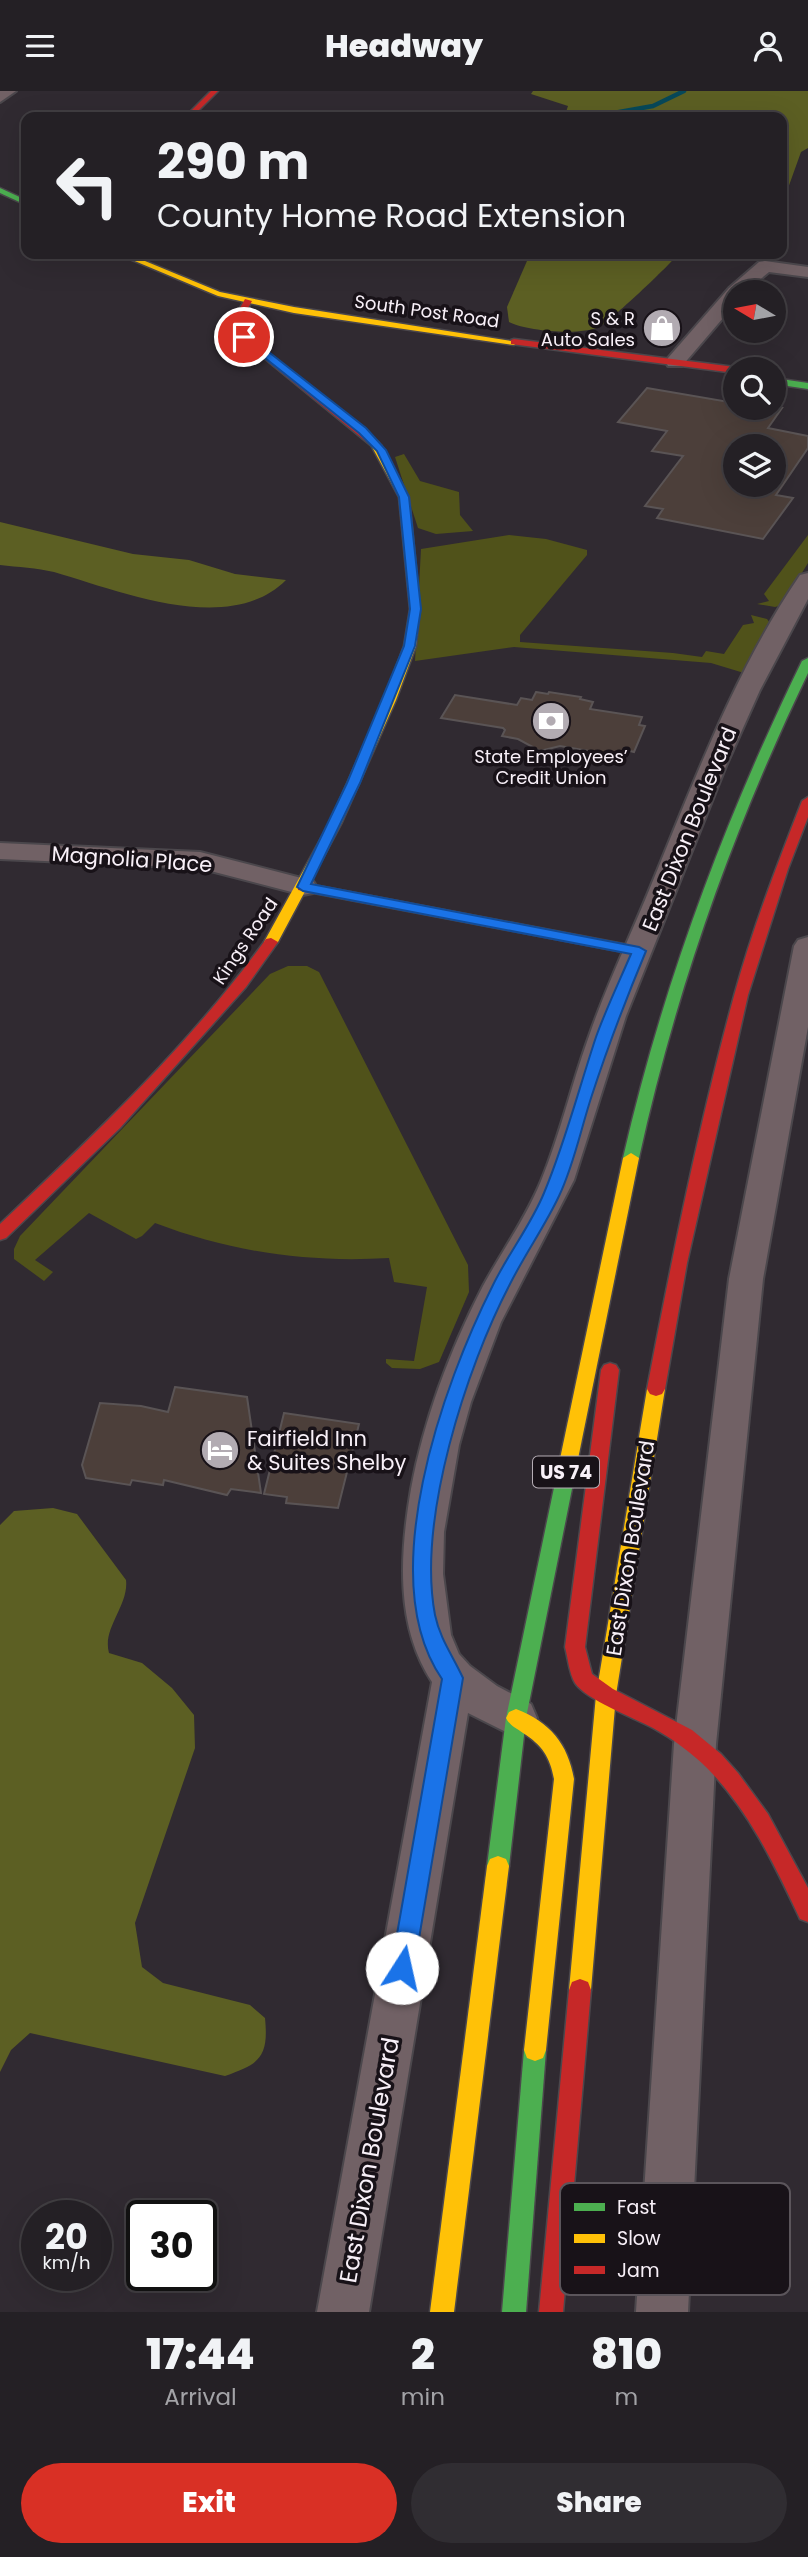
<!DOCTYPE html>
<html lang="en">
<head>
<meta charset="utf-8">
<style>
	:root { --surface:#242025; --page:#302d32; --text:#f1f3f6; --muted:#a3a3a7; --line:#413e42; --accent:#d93025 }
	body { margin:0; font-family:Poppins,sans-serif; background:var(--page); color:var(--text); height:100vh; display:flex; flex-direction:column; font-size:26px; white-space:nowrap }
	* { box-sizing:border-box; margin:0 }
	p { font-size:23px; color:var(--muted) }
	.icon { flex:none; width:38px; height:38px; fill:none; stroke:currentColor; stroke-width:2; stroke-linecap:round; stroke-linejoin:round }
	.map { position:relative; height:2221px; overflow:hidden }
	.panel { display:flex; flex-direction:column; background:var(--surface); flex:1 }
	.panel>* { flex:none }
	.hud { position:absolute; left:21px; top:21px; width:766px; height:147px; border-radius:14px; box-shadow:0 7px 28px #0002,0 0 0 2px var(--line); background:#242025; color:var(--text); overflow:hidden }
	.needle { width:46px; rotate:280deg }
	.fabs { position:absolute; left:723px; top:189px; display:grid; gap:14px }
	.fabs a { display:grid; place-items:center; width:63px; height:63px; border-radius:50%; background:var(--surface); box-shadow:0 7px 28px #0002,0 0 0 2px var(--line); font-size:35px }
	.speed { position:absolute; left:21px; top:2109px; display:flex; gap:14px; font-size:35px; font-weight:700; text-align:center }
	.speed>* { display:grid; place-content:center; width:91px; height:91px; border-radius:50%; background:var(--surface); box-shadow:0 7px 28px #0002,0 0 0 2px var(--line); line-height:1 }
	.speed small { font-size:18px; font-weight:400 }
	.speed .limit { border:4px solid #111; border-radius:10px; background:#fff; color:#111 }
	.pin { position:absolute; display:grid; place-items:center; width:60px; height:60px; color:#fff; margin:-30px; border:4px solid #fff; border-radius:50%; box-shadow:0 2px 7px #0007 }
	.me { position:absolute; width:77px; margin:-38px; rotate:10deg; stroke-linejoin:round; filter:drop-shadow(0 0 5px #0008) }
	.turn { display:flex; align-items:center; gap:24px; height:147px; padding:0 21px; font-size:32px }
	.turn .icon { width:91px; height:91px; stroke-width:2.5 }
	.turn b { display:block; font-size:49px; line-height:60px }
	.eta { display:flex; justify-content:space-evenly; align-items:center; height:119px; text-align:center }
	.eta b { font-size:42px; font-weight:800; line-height:49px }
	.action { display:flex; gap:14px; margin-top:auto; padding:14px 21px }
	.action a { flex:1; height:80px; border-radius:42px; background:var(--accent); color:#fff; font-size:28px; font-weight:800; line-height:80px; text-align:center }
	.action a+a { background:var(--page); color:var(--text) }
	header { display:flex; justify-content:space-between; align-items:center; height:91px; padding:0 21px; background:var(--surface); font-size:32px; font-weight:800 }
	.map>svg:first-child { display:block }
	.green { fill:#50521a }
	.forest { fill:#5c5f23 }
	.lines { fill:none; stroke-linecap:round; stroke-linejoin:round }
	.stream { stroke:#074859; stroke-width:4.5 }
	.building { fill:#4c3f3a; stroke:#5a5455; stroke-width:2; fill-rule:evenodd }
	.street-casing { stroke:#4b474c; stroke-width:4 }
	.fast-casing { stroke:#4b474c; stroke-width:3 }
	.slow-casing { stroke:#4b474c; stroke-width:3 }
	.jam-casing { stroke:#4b474c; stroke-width:3 }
	.street { fill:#716165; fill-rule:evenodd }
	.fast { fill:#4caf50; fill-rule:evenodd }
	.slow { fill:#ffc107; fill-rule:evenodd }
	.jam { fill:#c62828; fill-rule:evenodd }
	.route { fill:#1a73e8; stroke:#114b97; stroke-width:2 }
	.labels { text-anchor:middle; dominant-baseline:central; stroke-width:7; stroke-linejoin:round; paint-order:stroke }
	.far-street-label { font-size:18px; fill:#f8f0f8; stroke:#181218 }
	.far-poi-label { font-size:18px; fill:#f8f0f8; stroke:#181218; text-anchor:end }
	.shield { fill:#181218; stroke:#b5adb5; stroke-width:2 }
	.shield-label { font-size:19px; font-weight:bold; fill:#f8f0f8 }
	.street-label { font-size:21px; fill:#f8f0f8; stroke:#181218 }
	.poi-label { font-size:21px; fill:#f8f0f8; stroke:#181218; text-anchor:start }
	.near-street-label { font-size:24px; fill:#f8f0f8; stroke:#181218 }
	.key { fill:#181218; stroke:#5b555b; stroke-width:2 }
	.key-label { font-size:19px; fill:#f8f0f8 }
</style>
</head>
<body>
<header><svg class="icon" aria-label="menu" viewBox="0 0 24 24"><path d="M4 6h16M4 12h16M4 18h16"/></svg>Headway<svg class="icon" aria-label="person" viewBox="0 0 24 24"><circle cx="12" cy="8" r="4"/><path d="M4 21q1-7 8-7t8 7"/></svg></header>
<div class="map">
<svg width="808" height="2221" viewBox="0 0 808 2221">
	<rect width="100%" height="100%" fill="#302a31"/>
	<g class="green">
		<polygon points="404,363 420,390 459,401 460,424 473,440 436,443 418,437 395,366"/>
		<polygon points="509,444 546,448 587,459 587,464 520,544 520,551 673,562 702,566 706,560 724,563 743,534 754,532 751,524 767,528 770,532 744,582 711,572 514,556 415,570 421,458"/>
		<polygon points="808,444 808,472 782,514 775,516 757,513 769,510 764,503"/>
		<path d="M288 875H307L319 881 468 1174 469 1201 439 1271 420 1278 392 1277 386 1272V1268L414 1270 427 1196 394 1191 389 1167C308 1172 231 1161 155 1132L142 1145 136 1148 89 1122 35 1169 53 1181 44 1190 14 1168V1158L20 1145 270 883Z"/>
	</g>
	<g class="forest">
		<polygon points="533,0 808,0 808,57 801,61 782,114 782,26 554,26 566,21 568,15 531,3"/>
		<path d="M530 163H678C671 173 609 231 599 236 580 245 526 240 509 231L507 216Z"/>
		<path d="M0 431 133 463 189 469 235 483 286 489C229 546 120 500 54 481 37 477 18 476 0 474Z"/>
		<path d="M53 1417 77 1423 126 1489C129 1515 102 1537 109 1562L142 1572 172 1597 194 1624 195 1657 135 1832 142 1876 163 1892 250 1914 265 1927C269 1967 259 1973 225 1985L30 1942 11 1959 0 1981V1434L14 1420Z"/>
	</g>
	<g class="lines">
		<polyline class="stream" points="591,26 653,15 684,0"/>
	</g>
	<g class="building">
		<path d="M647 297 735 312V317H782L768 337 808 345V357L776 404 793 407 763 448 657 427 663 418 645 415 683 365 652 360 667 340 618 331ZM735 355H774V394H735Z"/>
		<polygon points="536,601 548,603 549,601 581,606 580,608 593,611 590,618 642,626 639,634 645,635 634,661 626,659 624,666 560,655 540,660 518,648 502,645 505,639 503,637 441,627 455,604 517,614 521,607 532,609"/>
		<polygon points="175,1296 247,1306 261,1402 231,1398 227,1404 164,1389 163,1394 132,1389 130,1394 86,1387 82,1374 100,1312 141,1315 168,1321"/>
		<polygon points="284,1322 359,1333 338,1417 286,1412 287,1406 264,1403"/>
	</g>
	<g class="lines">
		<g class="street-casing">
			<g id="street">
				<polygon points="0,0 16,0 0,11"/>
				<polygon points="765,170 808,176 808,186 769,181 745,201 735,201 735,213 682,275 668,275 666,271 668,267 729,197 759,171"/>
				<path d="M808 482V508L760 599 726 675 626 925 574 1089 501 1231 471 1311 459 1354 444 1441 443 1483 451 1544 459 1563 470 1575 497 1595 531 1613 537 1627 531 1641 516 1646 468 1622 369 2221H317L432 1591C395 1535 400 1462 411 1398 424 1328 450 1259 483 1195 502 1160 526 1127 541 1090 560 1044 571 995 588 948 606 895 631 844 652 792 695 688 736 578 800 484Z"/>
				<polygon points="0,752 200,761 313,790 317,796 313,802 303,804 199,777 0,768"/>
				<polygon points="808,846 808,936 763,1188 716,1653 688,2221 636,2221 674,1653 729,1188 794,855 798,849"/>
			</g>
		</g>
		<g class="fast-casing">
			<g id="fast">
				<polygon points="0,97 26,109 26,114 0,102"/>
				<polygon points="774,287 808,292 808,298 774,293"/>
				<path d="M808 567V582C733 738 676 898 639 1067L631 1072 626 1071 623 1067C663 893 724 730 802 570Z"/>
				<polygon points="569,1361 575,1363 578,1368 526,1627 509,1775 506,1782 498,1785 490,1782 487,1775 506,1627 560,1368 563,1363"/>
				<polygon points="535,1948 543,1951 546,1959 526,2221 502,2221 524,1959 527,1951"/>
			</g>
		</g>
		<g class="slow-casing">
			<g id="slow">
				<polygon points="118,163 128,163 220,201 294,216 518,251 514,254 294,222 218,205"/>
				<polygon points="376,351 381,354 409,406 420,518 416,555 396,609 342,731 278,851 271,855 264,851 330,731 384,609 404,555 410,518 399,406 371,354"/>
				<polygon points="631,1062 639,1067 578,1368 575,1373 569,1375 563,1373 560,1368 623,1067"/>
				<polygon points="656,1291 662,1293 665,1298 616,1604 591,1899 588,1907 580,1910 572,1907 569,1899 596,1604 647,1298 650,1293"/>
				<path d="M516 1618C550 1631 568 1653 574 1688L546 1959 543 1967 535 1970 527 1967 524 1959 554 1688C550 1666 542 1654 523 1642 516 1637 510 1635 506 1627L509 1621Z"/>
				<polygon points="498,1765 506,1768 509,1775 454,2221 430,2221 487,1775 490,1768"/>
			</g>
		</g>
		<g class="jam-casing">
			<g id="jam">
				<polygon points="211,0 218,0 192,26 185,26"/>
				<polygon points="245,208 252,210 242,228 244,242 379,352 379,356 373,356 237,245 234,228"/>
				<polygon points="514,248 735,276 739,278 735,278 735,282 511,253 511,249"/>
				<path d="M808 706V726L788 778 748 904 687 1172 665 1298 662 1303 656 1305 650 1303 647 1298C672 1167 699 1033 734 905 752 839 777 774 802 710Z"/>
				<polygon points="303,792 639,856 646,860 639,864 298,799 298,793"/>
				<path d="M271 847 278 851 246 896 120 1037 6 1147 0 1149V1133C94 1044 190 954 266 848Z"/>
				<path d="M610 1272 616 1274 619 1279 585 1556 592 1583 613 1598 692 1639 721 1663 738 1682 768 1723 808 1797V1831L800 1828C775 1775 750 1721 708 1678 692 1662 673 1648 653 1637 634 1627 585 1608 575 1592 569 1582 568 1567 565 1556L601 1279 604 1274Z"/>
				<polygon points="580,1888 588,1891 591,1899 563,2221 539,2221 569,1899 572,1891"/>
			</g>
		</g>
		<use href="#street" class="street"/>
		<use href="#fast" class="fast"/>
		<use href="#slow" class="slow"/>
		<use href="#jam" class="jam"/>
	</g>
	<path class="route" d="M241 244H247L366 337 386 359 409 406 421 518 415 555 360 692 311 793 639 856 646 860C626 908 608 955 592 1004 581 1037 574 1074 559 1105 545 1135 525 1163 510 1193 466 1277 417 1429 435 1524 440 1548 453 1565 463 1587L414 1877 410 1885 402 1888 395 1885 391 1877 442 1588C373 1488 443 1293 493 1194 508 1163 531 1134 544 1102 565 1052 579 997 596 946 606 918 619 891 631 863L303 800 297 796 347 692 404 555 410 518 399 406 377 360 359 342 241 248Z"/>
	<defs>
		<g id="shop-disc" transform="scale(2.0125)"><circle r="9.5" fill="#b2abb2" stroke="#181218"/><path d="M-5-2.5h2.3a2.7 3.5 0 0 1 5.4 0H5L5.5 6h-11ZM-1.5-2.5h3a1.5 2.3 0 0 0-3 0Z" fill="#fff"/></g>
		<g id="bank-disc" transform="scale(2.0125)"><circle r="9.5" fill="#b2abb2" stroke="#181218"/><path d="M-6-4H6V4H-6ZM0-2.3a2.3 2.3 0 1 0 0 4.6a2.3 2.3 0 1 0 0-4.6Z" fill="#fff"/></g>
		<g id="hotel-disc" transform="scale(2.0125)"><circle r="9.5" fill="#b2abb2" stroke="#181218"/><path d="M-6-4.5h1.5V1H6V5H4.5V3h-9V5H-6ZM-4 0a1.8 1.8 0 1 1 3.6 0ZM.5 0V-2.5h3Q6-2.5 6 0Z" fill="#fff"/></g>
	</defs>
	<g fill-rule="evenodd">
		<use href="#shop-disc" x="662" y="237"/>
		<use href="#bank-disc" x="551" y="630"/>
		<use href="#hotel-disc" x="220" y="1359"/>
	</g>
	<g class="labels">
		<g class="far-street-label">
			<text transform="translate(427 220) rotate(8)">South Post Road</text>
			<text transform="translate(245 850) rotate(-56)">Kings Road</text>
		</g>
		<g class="far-poi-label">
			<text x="635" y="227">S &amp; R<tspan x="635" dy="21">Auto Sales</tspan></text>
			<text x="551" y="665" text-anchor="middle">State Employees’<tspan x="551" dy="21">Credit Union</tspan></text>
		</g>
		<rect class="shield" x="533" y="1365.5" width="66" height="31" rx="5"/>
		<g class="shield-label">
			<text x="566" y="1381">US 74</text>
		</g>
		<g class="street-label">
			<text transform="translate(689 738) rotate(-68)">East Dixon Boulevard</text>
			<text transform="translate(132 768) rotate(4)">Magnolia Place</text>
			<text transform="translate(630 1457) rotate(-81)">East Dixon Boulevard</text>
		</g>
		<g class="poi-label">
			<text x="247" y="1347">Fairfield Inn<tspan x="247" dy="24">&amp; Suites Shelby</tspan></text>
		</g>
		<g class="near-street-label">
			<text transform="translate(369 2069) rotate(-80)">East Dixon Boulevard</text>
		</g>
	</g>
	<rect x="560" y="2092" width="230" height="112" rx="10" class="key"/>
	<rect x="574" y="2112" width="31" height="8" fill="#4caf50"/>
	<rect x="574" y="2143" width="31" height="9" fill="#ffc107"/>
	<rect x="574" y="2175" width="31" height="8" fill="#c62828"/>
	<g class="key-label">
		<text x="617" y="2123">Fast</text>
		<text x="617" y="2154">Slow</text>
		<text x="617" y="2186">Jam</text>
	</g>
</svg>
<div class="fabs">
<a><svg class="needle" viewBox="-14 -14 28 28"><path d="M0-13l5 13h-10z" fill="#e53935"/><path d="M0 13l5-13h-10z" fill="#a3a3a7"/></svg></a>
<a><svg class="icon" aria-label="search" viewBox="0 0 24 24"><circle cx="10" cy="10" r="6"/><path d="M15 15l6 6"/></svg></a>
<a><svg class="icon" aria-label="layers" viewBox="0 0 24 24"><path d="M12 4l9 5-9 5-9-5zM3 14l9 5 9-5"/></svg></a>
</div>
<div class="speed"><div>20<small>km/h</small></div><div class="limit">30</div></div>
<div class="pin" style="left:244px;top:246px;background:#d93025"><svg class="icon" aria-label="arrive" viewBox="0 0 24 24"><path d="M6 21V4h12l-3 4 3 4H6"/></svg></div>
<svg class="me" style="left:402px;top:1877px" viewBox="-20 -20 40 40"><circle r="19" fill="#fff"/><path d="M0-13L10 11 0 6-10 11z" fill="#1a73e8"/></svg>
<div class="hud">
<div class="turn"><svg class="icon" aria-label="left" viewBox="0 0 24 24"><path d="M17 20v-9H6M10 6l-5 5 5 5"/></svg><div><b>290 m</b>County Home Road Extension</div></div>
</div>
</div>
<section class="panel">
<div class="eta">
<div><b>17:44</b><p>Arrival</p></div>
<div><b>2</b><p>min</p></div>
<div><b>810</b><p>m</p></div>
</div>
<div class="action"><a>Exit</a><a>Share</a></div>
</section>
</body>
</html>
